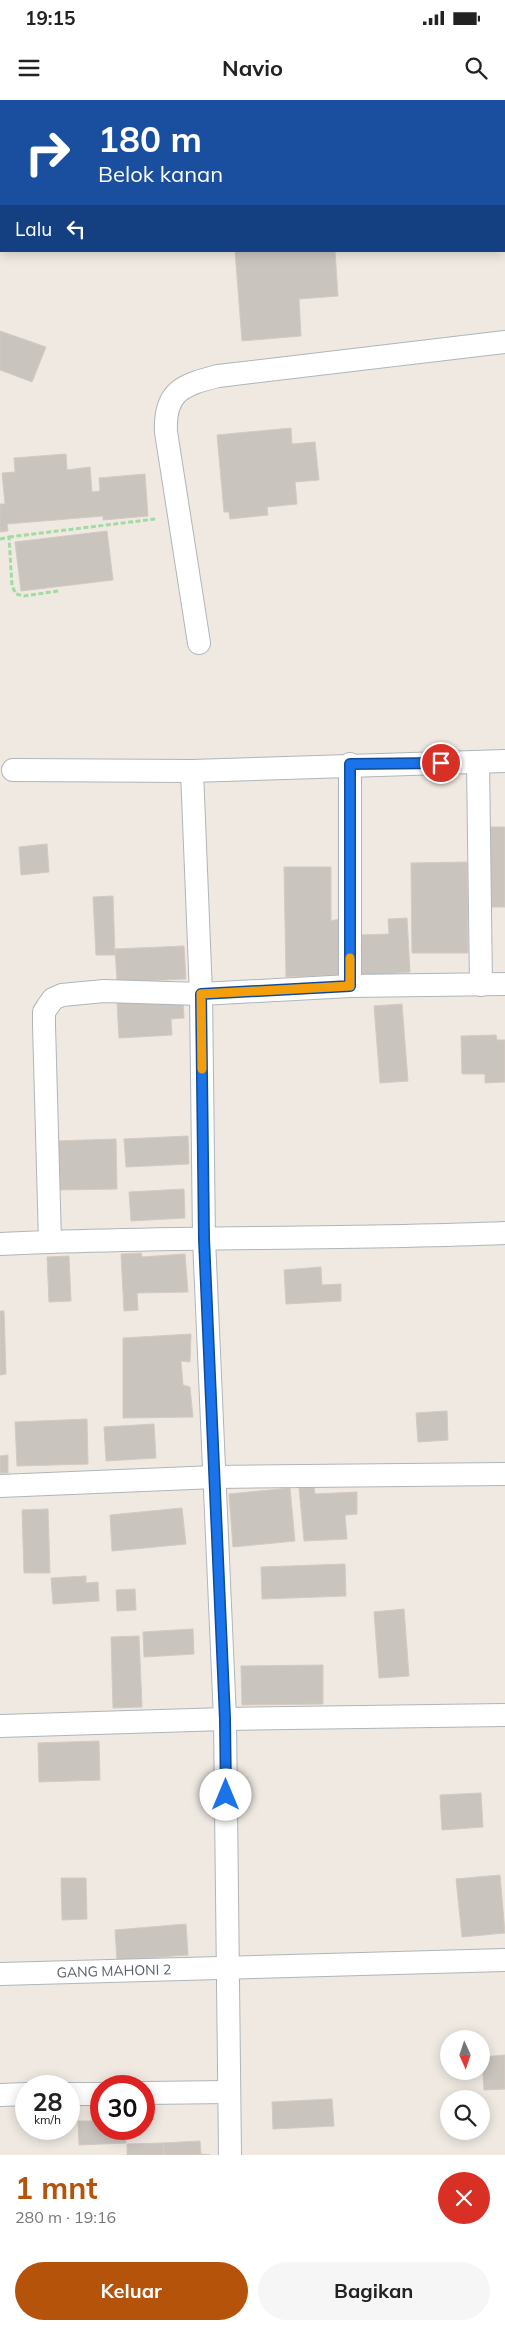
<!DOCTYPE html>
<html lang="id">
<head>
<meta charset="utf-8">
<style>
	:root { --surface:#fff; --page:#f6f6f6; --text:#222; --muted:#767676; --accent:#b45309 }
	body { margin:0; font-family:Mulish,sans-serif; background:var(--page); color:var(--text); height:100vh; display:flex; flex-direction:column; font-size:19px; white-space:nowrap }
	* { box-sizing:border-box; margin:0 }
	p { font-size:16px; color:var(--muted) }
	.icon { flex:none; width:28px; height:28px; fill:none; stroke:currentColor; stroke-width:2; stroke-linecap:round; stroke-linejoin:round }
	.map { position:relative; height:2055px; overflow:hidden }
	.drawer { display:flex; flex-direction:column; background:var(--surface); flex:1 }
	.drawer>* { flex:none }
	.banner { position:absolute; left:0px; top:0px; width:505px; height:152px; box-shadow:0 2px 12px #0003; background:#1a4fa0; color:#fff; overflow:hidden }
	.needle { width:32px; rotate:177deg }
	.buttons { position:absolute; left:440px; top:1930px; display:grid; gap:10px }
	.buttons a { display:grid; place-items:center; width:50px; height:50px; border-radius:50%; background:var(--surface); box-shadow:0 2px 12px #0003; font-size:25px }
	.speed { position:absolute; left:15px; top:1975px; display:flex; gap:10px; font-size:25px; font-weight:700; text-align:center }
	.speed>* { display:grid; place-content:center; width:65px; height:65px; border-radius:50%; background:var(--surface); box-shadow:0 2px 12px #0003; line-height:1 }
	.speed small { font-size:12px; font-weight:400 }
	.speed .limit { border:8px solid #d22; background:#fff; color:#111 }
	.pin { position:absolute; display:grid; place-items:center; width:42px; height:42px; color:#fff; margin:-21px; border:2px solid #fff; border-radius:50%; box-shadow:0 1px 5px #0007 }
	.me { position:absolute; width:55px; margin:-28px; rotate:0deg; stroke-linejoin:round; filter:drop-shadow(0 0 4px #0008) }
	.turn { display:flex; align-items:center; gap:18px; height:105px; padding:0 15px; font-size:22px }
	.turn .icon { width:65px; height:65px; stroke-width:2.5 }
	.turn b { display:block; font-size:35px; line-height:42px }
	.then { display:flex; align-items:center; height:48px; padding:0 15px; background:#0003; gap:10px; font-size:19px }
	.round { display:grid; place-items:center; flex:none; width:52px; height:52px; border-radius:26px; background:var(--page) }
	.headline { display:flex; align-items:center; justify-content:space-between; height:85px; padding:0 15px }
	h1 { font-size:30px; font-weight:700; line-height:38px; color:var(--accent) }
	.cta { display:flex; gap:10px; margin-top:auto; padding:10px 15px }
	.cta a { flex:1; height:58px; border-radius:30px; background:var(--accent); color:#fff; font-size:20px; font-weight:700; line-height:58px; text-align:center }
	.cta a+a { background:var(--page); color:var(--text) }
	.status { display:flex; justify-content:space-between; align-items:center; height:35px; padding:0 25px; background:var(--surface); direction:ltr }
	.status svg { height:14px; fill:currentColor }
	header { display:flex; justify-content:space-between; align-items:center; height:65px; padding:0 15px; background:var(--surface); font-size:22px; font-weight:700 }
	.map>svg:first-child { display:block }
	.building { fill:#cac4bf; stroke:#d4cac0 }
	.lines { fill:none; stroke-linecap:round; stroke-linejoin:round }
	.minor-casing { stroke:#b0b5b9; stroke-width:24 }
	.path { stroke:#9edca2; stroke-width:3; stroke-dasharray:5 2.5; stroke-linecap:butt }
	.minor { stroke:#fff; stroke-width:22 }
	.route-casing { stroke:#114b97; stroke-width:12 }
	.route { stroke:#1a73e8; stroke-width:9 }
	.slow { stroke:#f59e0b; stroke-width:9 }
	.labels { text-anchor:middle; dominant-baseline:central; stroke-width:4.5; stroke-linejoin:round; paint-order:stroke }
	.street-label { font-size:14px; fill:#5a6164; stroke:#fff }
</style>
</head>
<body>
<div class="status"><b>19:15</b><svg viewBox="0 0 49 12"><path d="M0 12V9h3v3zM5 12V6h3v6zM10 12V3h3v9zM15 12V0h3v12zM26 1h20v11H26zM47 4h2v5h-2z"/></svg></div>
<header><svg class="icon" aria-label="menu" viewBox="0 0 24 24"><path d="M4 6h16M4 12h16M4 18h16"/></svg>Navio<svg class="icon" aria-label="search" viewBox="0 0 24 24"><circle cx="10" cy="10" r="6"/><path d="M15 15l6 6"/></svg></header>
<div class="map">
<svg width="505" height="2055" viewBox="0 0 505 2055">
	<rect width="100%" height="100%" fill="#efe9e2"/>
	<g class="building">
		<polygon points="1,0 44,0 44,1 1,1 1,9"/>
		<polygon points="0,53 1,53 0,91"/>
		<polygon points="235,151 335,151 338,196 299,199 301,236 242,241"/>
		<polygon points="0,231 46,247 32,282 0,270"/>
		<polygon points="291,328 292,344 315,342 319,380 295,382 297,404 267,407 268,415 230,419 229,412 224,412 217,335"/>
		<polygon points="66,354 67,370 90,367 92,392 100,391 99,378 145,374 148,416 103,420 103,416 7,424 8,431 0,432 0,404 5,404 2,373 15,372 14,358"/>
		<polygon points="107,431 113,480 21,491 15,442"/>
		<polygon points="488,727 505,727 505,807 489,807"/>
		<polygon points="47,744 49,772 21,775 19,747"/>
		<polygon points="467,762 468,853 412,853 411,763"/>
		<polygon points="284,767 331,767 331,821 339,819 340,875 286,877"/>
		<polygon points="113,796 115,855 96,855 93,797"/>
		<polygon points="407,818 410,872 360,876 358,835 389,834 388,819"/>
		<polygon points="184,846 186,879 117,882 115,849"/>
		<polygon points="183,899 184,918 171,919 172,935 119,938 117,903"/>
		<polygon points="402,904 408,981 380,983 374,906"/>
		<polygon points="496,935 497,940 505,940 505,982 485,983 485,974 462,974 461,936"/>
		<polygon points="188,1036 189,1064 126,1067 124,1039"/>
		<polygon points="116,1039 117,1089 57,1090 57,1041"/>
		<polygon points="184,1089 185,1118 131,1121 129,1092"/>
		<polygon points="141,1153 142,1157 185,1154 188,1192 137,1193 138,1210 124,1211 121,1154"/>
		<polygon points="69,1156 71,1201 49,1202 47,1157"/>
		<polygon points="321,1167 322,1185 341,1184 341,1201 286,1204 284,1170"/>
		<polygon points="0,1211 4,1211 6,1274 0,1275"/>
		<polygon points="191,1234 190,1262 181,1261 183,1285 190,1287 193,1317 123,1318 123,1238"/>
		<polygon points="447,1311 448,1340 418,1342 416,1313"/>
		<polygon points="87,1319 88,1364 17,1366 15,1322"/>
		<polygon points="154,1324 156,1358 106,1361 104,1327"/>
		<polygon points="8,1355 8,1373 0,1373 0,1356"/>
		<polygon points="314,1387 315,1394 357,1392 357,1414 345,1415 347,1439 304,1441 299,1388"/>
		<polygon points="290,1388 295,1441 233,1447 229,1394"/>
		<polygon points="182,1408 186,1444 112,1451 110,1415"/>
		<polygon points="48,1409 50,1473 24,1473 22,1410"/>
		<polygon points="345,1464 346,1496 262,1499 261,1467"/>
		<polygon points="86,1476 86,1483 98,1482 99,1501 53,1504 51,1478"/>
		<polygon points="135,1489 136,1510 117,1511 116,1490"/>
		<polygon points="404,1509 409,1576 379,1578 374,1512"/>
		<polygon points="193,1529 194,1554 144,1557 143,1532"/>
		<polygon points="139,1536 142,1607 113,1608 111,1537"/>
		<polygon points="323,1565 323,1604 242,1605 241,1566"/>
		<polygon points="99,1641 100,1680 39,1682 38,1643"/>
		<polygon points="481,1693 483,1727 442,1730 440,1695"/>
		<polygon points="500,1775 505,1833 462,1837 456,1779"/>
		<polygon points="61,1778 86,1778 87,1819 62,1820"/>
		<polygon points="186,1824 188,1855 117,1860 115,1830"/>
		<polygon points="505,1955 505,1989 484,1990 482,1957"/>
		<polygon points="332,1999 334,2026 273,2029 272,2002"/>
		<polygon points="101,2002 101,2029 126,2029 126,2043 79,2045 78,2021 92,2021 91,2003"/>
		<polygon points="200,2041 201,2054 210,2055 164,2055 163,2043"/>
		<polygon points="163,2043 164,2055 127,2055 127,2044"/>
	</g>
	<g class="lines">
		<g class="minor-casing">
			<g id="minor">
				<path d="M199 543 166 332C164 291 183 285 218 276L505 242"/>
				<polyline points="478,662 481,885"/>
				<polyline points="13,670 192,671 505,661"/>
				<polyline points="192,671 201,894 204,1139 225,1619 230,2055"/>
				<polyline points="350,886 350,664"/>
				<polyline points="50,1142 44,925 44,912 48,906 53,899 62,895 104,891 201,894 350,886 505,884"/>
				<path d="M0 1144C168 1136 337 1140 505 1133"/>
				<polyline points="0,1386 215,1377 505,1374"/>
				<polyline points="0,1626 225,1619 505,1615"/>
				<path id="s1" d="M0 1874 505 1860"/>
				<polyline points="144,1993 229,1992"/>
				<polyline points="69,1994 101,1994"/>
				<polyline points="0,1995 26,1994"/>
			</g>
		</g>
		<g class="path">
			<polyline points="9,437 155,419"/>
			<polyline points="0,439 9,437 12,486 16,494 24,496 58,491"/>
		</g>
		<use href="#minor" class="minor"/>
	</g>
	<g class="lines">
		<g class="route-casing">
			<polyline id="route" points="226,1695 225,1619 204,1139 201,894 350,886 350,664 441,663"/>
		</g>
		<use href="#route" class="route"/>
		<polyline class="slow" points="202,969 201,894 350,886 350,858"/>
	</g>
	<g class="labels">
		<g class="street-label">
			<text stroke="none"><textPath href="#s1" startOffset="114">GANG MAHONI 2</textPath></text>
		</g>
	</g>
</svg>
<div class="buttons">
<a><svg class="needle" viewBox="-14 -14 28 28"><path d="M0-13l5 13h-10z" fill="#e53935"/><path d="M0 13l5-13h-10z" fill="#767676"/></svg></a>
<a><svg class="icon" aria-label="search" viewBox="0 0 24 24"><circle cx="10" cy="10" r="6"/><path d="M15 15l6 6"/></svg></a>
</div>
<div class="speed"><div>28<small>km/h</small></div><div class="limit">30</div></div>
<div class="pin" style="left:441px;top:663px;background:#d93025"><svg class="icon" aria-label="arrive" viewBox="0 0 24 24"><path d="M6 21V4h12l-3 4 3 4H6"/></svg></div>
<svg class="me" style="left:226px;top:1695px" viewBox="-20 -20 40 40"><circle r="19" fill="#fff"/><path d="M0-13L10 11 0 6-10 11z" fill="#1a73e8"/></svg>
<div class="banner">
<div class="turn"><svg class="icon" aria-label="right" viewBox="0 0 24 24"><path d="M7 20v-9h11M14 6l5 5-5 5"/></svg><div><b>180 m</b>Belok kanan</div></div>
<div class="then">Lalu<svg class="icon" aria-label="left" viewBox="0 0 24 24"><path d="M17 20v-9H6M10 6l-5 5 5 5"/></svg></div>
</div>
</div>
<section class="drawer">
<div class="headline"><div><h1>1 mnt</h1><p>280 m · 19:16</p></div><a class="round" style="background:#d93025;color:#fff"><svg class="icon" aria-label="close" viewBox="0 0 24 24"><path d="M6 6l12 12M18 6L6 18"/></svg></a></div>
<div class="cta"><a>Keluar</a><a>Bagikan</a></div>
</section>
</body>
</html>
